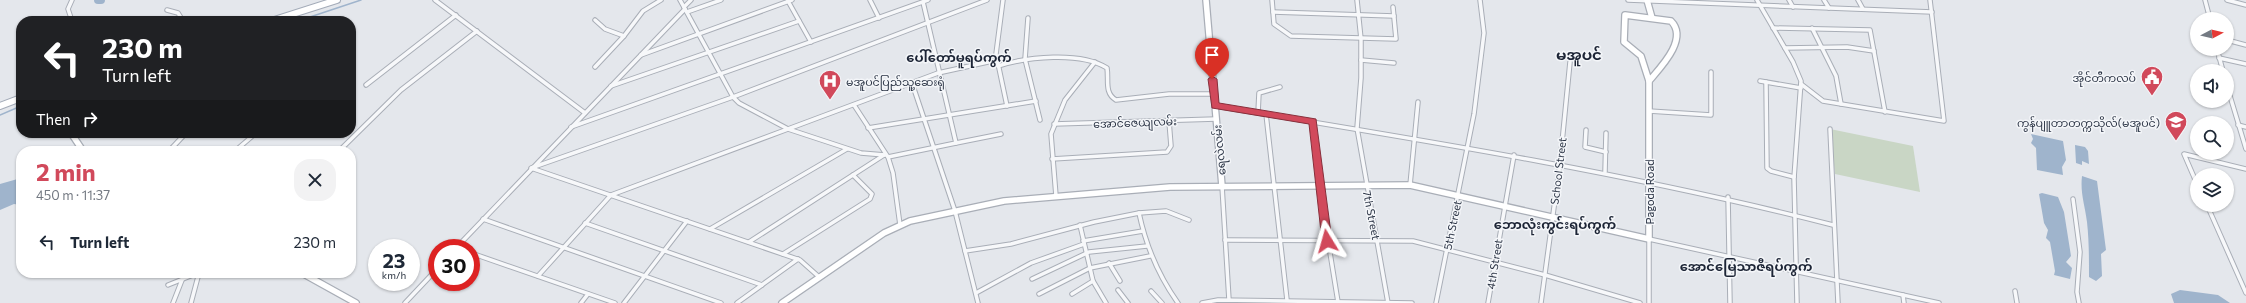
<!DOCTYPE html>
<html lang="en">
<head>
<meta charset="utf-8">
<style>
	:root { --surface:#fff; --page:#f2f2f3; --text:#1f2937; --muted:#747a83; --accent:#d1495b }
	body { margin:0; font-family:Commissioner,"Noto Sans Myanmar",sans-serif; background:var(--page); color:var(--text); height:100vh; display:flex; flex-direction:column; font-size:15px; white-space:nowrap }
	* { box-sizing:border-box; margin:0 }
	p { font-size:13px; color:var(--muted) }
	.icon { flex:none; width:22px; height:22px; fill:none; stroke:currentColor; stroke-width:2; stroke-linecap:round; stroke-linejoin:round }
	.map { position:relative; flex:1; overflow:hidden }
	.sheet { position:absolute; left:16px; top:146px; width:340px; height:132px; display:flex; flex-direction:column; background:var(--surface); border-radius:16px; box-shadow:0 1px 3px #0004 }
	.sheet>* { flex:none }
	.banner { position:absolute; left:16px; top:16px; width:340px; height:122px; border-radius:16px; box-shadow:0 1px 3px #0004; background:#202124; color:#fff; overflow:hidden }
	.needle { width:26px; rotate:83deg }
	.buttons { position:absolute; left:2190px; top:12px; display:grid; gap:8px }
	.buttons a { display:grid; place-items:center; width:44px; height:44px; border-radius:50%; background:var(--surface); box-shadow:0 1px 3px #0004; font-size:20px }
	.speed { position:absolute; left:368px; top:239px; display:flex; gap:8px; font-size:20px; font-weight:700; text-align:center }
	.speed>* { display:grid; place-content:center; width:52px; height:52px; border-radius:50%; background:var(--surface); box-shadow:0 1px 3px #0004; line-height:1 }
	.speed small { font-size:10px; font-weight:400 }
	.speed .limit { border:6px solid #d22; background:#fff; color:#111 }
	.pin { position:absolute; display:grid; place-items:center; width:34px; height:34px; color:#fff; margin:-41px -17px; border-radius:50% 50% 50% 0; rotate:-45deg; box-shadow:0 0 4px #0007 }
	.pin .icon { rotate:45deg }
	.me { position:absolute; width:44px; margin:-22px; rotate:352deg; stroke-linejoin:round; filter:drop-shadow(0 0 3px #0008) }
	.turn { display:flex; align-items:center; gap:14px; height:84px; padding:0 20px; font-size:18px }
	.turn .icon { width:52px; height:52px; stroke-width:2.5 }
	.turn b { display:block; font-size:28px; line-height:34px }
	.then { display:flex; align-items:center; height:38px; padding:0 20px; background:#0003; gap:8px; font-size:15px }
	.round { display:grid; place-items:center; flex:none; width:42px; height:42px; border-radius:16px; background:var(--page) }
	.head { display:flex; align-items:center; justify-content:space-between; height:68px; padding:0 20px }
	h1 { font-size:24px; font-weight:700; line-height:30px; color:var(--accent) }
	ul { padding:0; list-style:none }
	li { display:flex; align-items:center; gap:12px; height:56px; padding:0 20px }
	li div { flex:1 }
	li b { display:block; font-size:15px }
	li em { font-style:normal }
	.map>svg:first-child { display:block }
	.green { fill:#c9d6c5 }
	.water { fill:#9fb4cc }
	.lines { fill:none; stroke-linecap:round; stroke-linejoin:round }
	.stream { stroke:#9fb4cc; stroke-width:1.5 }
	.river { stroke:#9fb4cc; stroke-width:8 }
	.street-casing { stroke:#a9aeb7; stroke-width:5.5 }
	.secondary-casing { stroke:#a9aeb7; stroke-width:8 }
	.primary-casing { stroke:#a3abb8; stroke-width:8 }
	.street { stroke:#f7f8fa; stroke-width:3.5 }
	.secondary { stroke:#fff; stroke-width:5.5 }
	.primary { stroke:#fff; stroke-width:6 }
	.route { fill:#d1495b; stroke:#882f3b }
	.labels { text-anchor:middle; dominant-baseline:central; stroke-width:3; stroke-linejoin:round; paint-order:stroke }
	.poi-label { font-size:11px; fill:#2b3445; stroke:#f4f6f9; text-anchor:end }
	.street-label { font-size:11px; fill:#2b3445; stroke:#f4f6f9 }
	.quarter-label { font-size:13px; font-weight:bold; fill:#1d2536; stroke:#f4f6f9 }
	.district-label { font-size:15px; font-weight:bold; fill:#1d2536; stroke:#f4f6f9 }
</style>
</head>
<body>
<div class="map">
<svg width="2246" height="303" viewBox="0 0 2246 303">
	<rect width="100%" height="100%" fill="#e4e7ec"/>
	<polygon class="green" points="1830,129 1913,146 1920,192 1835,174"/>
	<g class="water">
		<polygon points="2031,134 2063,141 2066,160 2062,167 2063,175 2037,170 2036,148 2031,143 2033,139"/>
		<polygon points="2075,145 2085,147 2088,151 2089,164 2082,161 2082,165 2076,163"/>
		<path d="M2082 176 2097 181 2106 250 2101 254 2102 276 2096 281 2089 277C2089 258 2089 240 2087 222 2085 205 2080 193 2082 176Z"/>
		<polygon points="21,178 21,205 14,204 0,210 0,184"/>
		<polygon points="2042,193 2058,197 2064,212 2071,256 2066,262 2072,268 2070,279 2054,275 2055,271 2050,242 2046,238 2048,230 2044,223 2039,194"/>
		<polygon points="2180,290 2218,295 2230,303 2174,303 2171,294"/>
	</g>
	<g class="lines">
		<g class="stream">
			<polyline points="298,21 361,0"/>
			<polyline points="0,115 21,106"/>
		</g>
		<polyline class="river" points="98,0 101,0"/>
		<g class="street-casing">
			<g id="street">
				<polyline points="72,0 68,9 72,21"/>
				<polyline points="435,0 585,113"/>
				<polyline points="680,0 733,97 739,103 788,129 938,73 997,60"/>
				<polyline points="870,0 879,18"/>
				<polyline points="1003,0 996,54 1007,106"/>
				<polyline points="1272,0 1274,24 1291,36 1396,39 1393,7"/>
				<polyline points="1357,0 1361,39 1361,78 1357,128 1388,303"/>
				<polyline points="1628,0 1932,12"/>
				<polyline points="1757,0 1793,62 1801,81 1794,178 1797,303"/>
				<polyline points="1789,0 1793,7"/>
				<polyline points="1824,0 1829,8"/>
				<polyline points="1858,0 1863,9"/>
				<polyline points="2205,0 2210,19"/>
				<polyline points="2227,0 2246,5"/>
				<polyline points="788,1 811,42"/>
				<polyline points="684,7 691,0"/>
				<polyline points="167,10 178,13 183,21"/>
				<polyline points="687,12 721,0"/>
				<polyline points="1273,12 1394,16"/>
				<polyline points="1028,18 1025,59 1040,120"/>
				<polyline points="595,20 605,29 624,36"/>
				<polyline points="1773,28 1870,30 1885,112"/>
				<polyline points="1812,28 1836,76 1841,104"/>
				<polyline points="2227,40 2246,45"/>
				<polyline points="1785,48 1847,47 1874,51"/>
				<polyline points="2217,49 2223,71"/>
				<polyline points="641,55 792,0"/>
				<polyline points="2219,58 2246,64"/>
				<polyline points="1361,60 1394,63"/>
				<path d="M998 66C1027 57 1080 51 1107 68 1109 80 1104 93 1116 100L1169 94H1214"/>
				<polyline points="595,67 624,36 643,11 661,0"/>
				<polyline points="1760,81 1801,88"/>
				<polyline points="1766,82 1767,168 1771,171 1794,177"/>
				<polyline points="912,83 955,211 978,303"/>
				<polyline points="1801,84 1823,101 1944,121 1930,0"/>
				<polyline points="366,85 456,15"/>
				<polyline points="611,86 799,21"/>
				<polyline points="2227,86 2246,149"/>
				<polyline points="854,105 888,157 893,173 900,225"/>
				<path d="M1215 106C1422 140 1629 173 1833 225"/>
				<polyline points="1649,111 1711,115 1711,72"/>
				<polyline points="1258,113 1259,93 1280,87"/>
				<polyline points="1266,114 1287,300"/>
				<polyline points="1313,122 1319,185 1338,302"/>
				<polyline points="1054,124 1216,119"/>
				<polyline points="2238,125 2246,127"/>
				<polyline points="571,127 928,0"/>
				<polyline points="868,128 1036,101"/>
				<polyline points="1830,129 1838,303"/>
				<polyline points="1586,130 1585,147 1606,152"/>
				<polyline points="956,143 1001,134"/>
				<polyline points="169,151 186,133"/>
				<polyline points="235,151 256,133"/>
				<polyline points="339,151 401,90 477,31"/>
				<polyline points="888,157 956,143 923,2"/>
				<polyline points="1052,159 1167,152 1171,146 1169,121"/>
				<polyline points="1605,172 1606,133"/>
				<polyline points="2197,184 2184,154 2246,169"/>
				<polyline points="1410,185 1418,102"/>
				<polyline points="1222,186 1229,300"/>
				<polyline points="1056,196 1051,134 1065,100 1095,62"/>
				<polyline points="1728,197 1730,303"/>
				<polyline points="2073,199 2080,252 2077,292 2079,303"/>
				<polyline points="2207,205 2246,293"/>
				<path d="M1139 213C1146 246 1158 275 1178 303"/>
				<polyline points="483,219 721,303"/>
				<polyline points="585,223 762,285"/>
				<polyline points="1080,225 1093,281 1106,303"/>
				<polyline points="710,229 847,149"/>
				<polyline points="1225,240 1413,241 1545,275 1640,303"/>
				<polyline points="1083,241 1143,231"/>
				<polyline points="749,242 884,155"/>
				<polyline points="456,248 685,9"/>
				<polyline points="965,251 1011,244 1094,222 1139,213 1166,211 1189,220"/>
				<polyline points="471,253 615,303"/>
				<polyline points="783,254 870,199 872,194 853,175"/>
				<polyline points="1109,263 1120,281"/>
				<polyline points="538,276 611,195 788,129 861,153 885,155"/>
				<polyline points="818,276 800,260 531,168 733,97 987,0"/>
				<polyline points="1032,279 1089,252 1147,246"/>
				<polyline points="168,285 198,273"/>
				<polyline points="1118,290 1128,303"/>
				<polyline points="1151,291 1162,303"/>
				<polyline points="2015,291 2017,303"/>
				<polyline points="976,293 1031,263 1084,244"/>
				<polyline points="1039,294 1090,268 1150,256"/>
				<polyline points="1072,294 1093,281"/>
				<polyline points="1903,295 1904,303"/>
				<polyline points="173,303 182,280"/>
				<polyline points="191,303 199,273"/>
				<polyline points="405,303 437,269"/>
				<polyline points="581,303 588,294"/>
				<polyline points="624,303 687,221"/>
				<polyline points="737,303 798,259"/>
				<polyline points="1202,303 1218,300 1412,303"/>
				<polyline points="1436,303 1474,114 1484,33 1480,0"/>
				<polyline points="1488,303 1514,155"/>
				<polyline points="1541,303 1560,163 1570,62"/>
				<polyline points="1649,303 1649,239 1939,303"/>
			</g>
		</g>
		<g class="secondary-casing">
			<g id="secondary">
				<polyline points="1206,0 1222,186"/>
				<polyline points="1647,0 1652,18"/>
				<path d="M1625 15 1671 21C1689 39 1660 68 1649 81L1641 56 1624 42Z"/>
				<polyline points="71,133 83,151"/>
				<polyline points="302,273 356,303"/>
				<polyline points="782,303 884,233 910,221 1004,201 1170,187 1410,185 1649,239 1649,81"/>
			</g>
		</g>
		<g class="primary-casing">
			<g id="primary">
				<polyline points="271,21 337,0"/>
				<polyline points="0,106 21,98"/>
			</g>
		</g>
		<use href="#street" class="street"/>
		<use href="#secondary" class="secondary"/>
		<use href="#primary" class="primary"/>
	</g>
	<polygon class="route" points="1212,76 1217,79 1219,103 1316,119 1332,241 1330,244 1327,245 1322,241 1309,124 1212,108 1208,79"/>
	<defs>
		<g id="civic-pin" transform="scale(1.15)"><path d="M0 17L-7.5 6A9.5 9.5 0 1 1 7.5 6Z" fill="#d1495b" stroke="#f4f6f9"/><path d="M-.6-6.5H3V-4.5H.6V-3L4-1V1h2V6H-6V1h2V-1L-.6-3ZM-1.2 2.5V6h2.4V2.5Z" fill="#fff"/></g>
		<g id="hospital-pin" transform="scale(1.15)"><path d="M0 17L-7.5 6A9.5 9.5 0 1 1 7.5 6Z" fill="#d1495b" stroke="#f4f6f9"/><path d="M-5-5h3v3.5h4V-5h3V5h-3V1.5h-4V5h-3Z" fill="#fff"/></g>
		<g id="university-pin" transform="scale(1.15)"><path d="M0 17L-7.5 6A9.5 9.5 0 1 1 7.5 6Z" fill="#d1495b" stroke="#f4f6f9"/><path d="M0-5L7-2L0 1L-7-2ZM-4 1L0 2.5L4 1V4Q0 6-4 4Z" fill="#fff"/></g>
	</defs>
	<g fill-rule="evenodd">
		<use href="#civic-pin" x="2152" y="77"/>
		<use href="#hospital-pin" x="830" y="81"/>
		<use href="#university-pin" x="2176" y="122"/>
	</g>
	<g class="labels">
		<g class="poi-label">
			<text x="2136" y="77">အိုင်တီကလပ်</text>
			<text x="846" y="81" text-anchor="start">မအူပင်ပြည်သူ့ဆေးရုံ</text>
			<text x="2160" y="122">ကွန်ပျူတာတက္ကသိုလ်(မအူပင်)</text>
		</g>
		<g class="street-label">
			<text transform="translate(1135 122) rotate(-2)">အောင်ဇေယျလမ်း</text>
			<text transform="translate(1219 150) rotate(-95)">ရေလဲလမ်း</text>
			<text transform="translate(1558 171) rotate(-83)">School Street</text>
			<text transform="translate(1649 192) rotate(-90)">Pagoda Road</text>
			<text transform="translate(1372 215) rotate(79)">7th Street</text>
			<text transform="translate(1452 225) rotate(-78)">5th Street</text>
			<text transform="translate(1494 264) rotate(-81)">4th Street</text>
		</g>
		<g class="quarter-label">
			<text x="959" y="57">ပေါ်တော်မူရပ်ကွက်</text>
			<text x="1555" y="224">ဘောလုံးကွင်းရပ်ကွက်</text>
			<text x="1746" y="266">အောင်မြေသာဇီရပ်ကွက်</text>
		</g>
		<g class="district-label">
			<text x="1579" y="54">မအူပင်</text>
		</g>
	</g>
</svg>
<div class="buttons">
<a><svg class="needle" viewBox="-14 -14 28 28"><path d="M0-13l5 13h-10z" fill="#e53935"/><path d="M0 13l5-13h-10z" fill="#747a83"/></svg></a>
<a><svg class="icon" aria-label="sound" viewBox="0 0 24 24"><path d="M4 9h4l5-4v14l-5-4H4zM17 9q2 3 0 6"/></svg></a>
<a><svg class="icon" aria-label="search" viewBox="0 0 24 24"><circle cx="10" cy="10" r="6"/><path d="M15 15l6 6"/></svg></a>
<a><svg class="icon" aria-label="layers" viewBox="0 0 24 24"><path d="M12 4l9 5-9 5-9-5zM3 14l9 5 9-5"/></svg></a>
</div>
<div class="speed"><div>23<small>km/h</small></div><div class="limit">30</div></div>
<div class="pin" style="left:1212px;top:79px;background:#d93025"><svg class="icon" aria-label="arrive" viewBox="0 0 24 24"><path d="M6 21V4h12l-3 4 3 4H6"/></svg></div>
<svg class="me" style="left:1327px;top:241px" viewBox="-20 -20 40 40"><path d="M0-17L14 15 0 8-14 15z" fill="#d1495b" stroke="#fff" stroke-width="4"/></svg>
<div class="banner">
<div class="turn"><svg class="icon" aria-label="left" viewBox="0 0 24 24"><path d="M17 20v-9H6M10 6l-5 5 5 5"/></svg><div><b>230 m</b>Turn left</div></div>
<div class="then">Then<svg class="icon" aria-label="right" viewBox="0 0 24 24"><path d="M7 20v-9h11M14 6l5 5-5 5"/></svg></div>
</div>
<section class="sheet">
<div class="head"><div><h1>2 min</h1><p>450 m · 11:37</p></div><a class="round"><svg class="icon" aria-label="close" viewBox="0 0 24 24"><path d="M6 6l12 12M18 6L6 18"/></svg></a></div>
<ul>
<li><svg class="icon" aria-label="left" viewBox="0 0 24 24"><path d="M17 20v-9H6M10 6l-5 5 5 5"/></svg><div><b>Turn left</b></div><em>230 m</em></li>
</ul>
</section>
</div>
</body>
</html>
